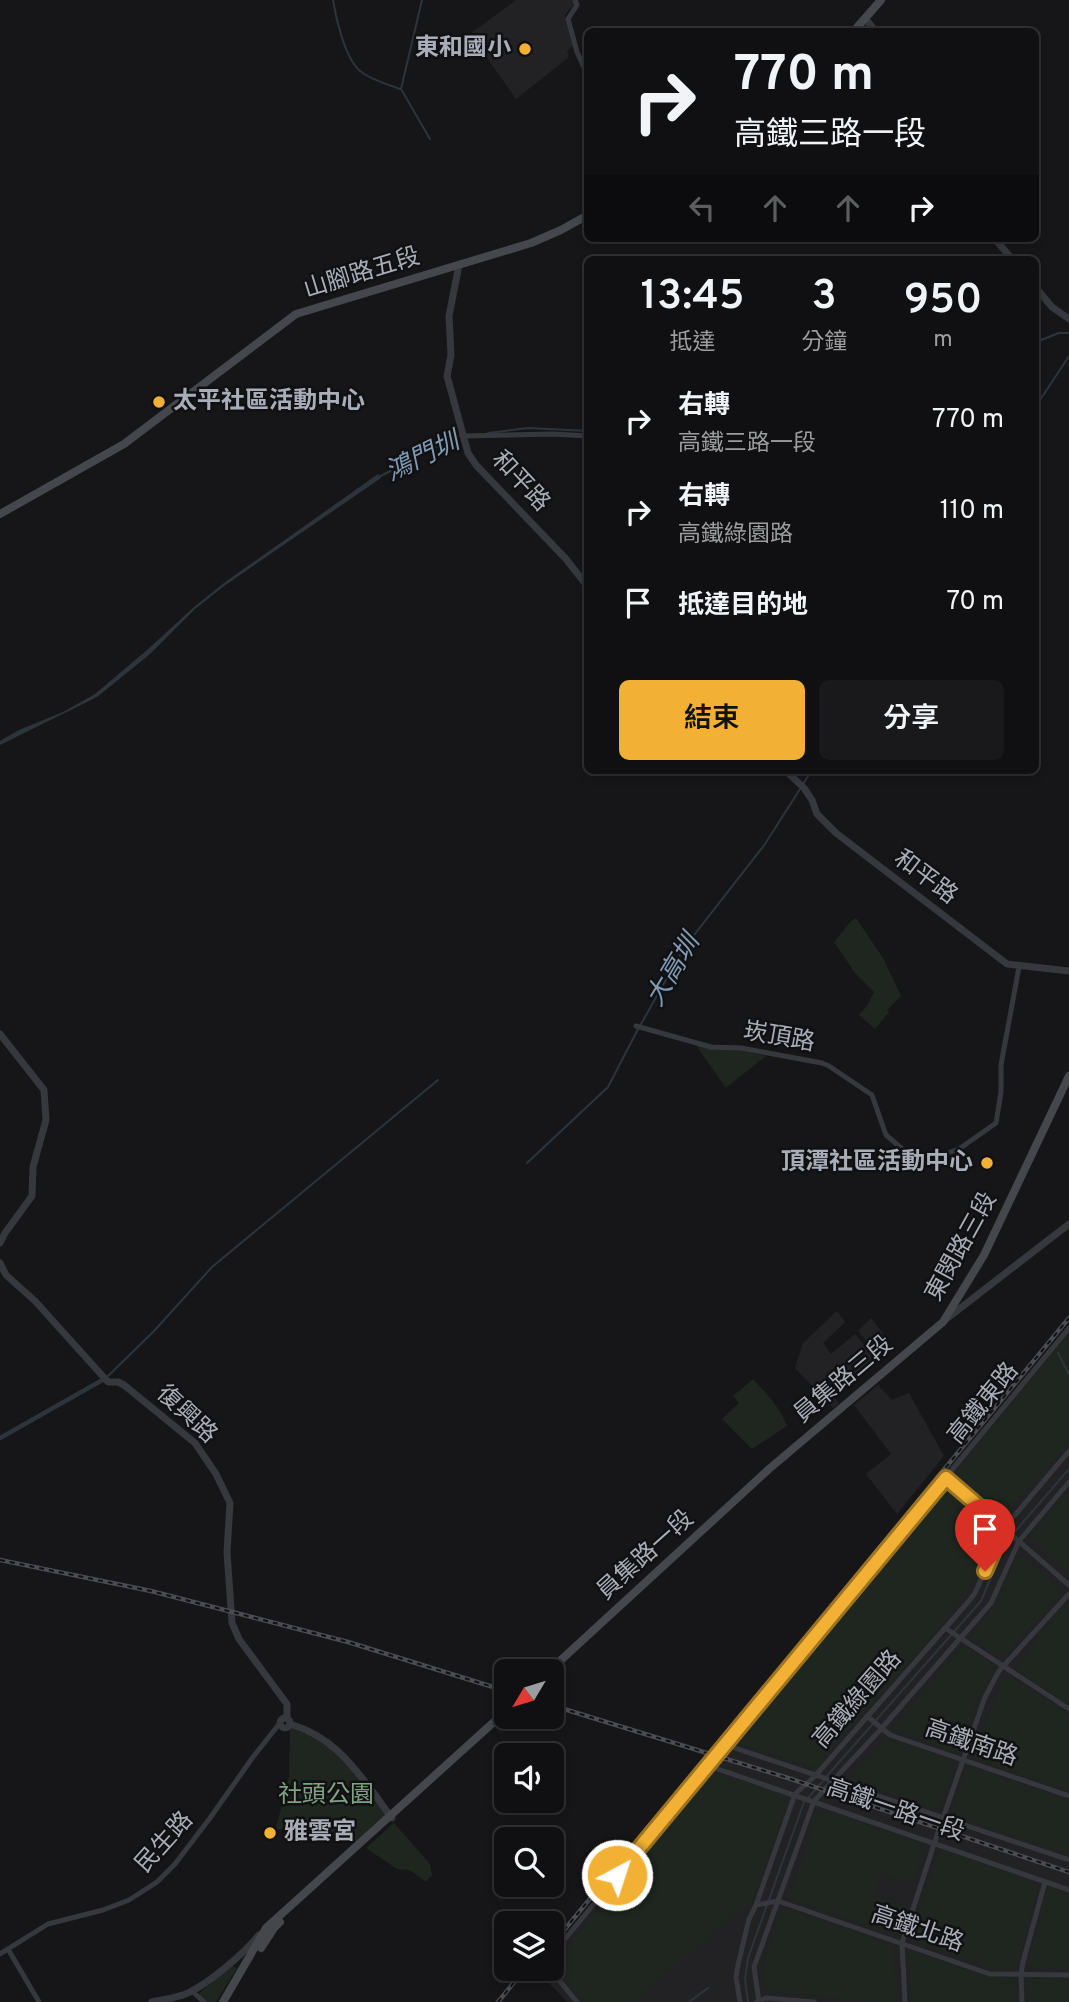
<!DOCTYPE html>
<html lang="zh-TW">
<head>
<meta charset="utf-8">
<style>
	:root { --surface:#101012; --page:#19191b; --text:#f1f3f6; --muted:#9c9d9f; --line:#303032; --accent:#f2b134 }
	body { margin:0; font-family:Overpass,"Noto Sans TC",sans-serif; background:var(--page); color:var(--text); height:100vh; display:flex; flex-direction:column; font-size:26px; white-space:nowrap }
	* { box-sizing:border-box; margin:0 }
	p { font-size:23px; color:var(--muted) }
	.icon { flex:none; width:38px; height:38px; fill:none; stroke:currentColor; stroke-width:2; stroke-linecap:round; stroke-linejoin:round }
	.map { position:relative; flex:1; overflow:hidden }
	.drawer { position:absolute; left:584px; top:256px; width:455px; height:518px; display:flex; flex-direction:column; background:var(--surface); border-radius:10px; box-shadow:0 4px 10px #0003,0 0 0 2px var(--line) }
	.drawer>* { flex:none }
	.hud { position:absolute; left:584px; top:28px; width:455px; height:214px; border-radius:10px; box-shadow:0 4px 10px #0003,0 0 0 2px var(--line); background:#101012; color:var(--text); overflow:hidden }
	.needle { width:46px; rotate:232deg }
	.tools { position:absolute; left:494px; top:1659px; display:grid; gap:14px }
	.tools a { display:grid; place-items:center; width:70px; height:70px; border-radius:10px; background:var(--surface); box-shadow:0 4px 10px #0003,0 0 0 2px var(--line); font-size:35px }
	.pin { position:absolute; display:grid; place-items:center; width:60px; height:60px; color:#fff; margin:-72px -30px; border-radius:50% 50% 50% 0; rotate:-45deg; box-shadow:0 0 7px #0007 }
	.pin .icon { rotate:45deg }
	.me { position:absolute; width:77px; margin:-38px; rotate:40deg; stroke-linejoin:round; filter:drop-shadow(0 0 5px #0008) }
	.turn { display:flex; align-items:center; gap:24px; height:147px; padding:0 35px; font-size:32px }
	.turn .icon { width:91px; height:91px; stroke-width:2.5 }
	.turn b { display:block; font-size:49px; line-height:60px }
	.lanes { display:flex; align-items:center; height:66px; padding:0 35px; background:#0003; justify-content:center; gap:35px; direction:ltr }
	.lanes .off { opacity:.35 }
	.eta { display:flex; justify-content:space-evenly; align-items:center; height:119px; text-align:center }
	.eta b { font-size:42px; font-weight:600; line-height:49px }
	.cta { display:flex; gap:14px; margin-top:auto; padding:14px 35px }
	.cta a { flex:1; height:80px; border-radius:10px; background:var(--accent); color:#111; font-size:28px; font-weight:600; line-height:80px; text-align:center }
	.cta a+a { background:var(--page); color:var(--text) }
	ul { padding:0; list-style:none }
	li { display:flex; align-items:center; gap:21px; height:91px; padding:0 35px }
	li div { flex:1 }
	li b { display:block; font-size:26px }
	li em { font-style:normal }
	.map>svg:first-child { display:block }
	.built { fill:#222225 }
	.green { fill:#1e261f }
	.water { fill:#2c353c }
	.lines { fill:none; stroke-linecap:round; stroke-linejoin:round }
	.stream { stroke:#2c353c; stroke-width:2 }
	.canal { stroke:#2c353c; stroke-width:4.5 }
	.minor { stroke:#37383d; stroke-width:5 }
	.tertiary { stroke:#37383d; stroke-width:7 }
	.secondary { stroke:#45474d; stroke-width:8 }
	.rail-casing { stroke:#4a4c52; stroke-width:4.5 }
	.rail { stroke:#111113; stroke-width:2; stroke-dasharray:5; stroke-linecap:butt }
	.route-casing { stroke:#9d7322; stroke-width:18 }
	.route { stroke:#f2b134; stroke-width:12 }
	.poi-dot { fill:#f2b134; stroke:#111113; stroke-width:2.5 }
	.labels { text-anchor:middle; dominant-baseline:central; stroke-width:5; stroke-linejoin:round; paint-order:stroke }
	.poi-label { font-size:24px; font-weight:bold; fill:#a8adb8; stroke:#111113; text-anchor:end }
	.street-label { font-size:24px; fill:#a8adb8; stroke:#111113 }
	.park-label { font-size:24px; fill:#7fa381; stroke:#111113 }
	.water-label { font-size:26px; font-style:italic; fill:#7f9bb3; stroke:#111113 }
</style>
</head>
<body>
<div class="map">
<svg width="1069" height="2002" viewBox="0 0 1069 2002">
	<rect width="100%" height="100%" fill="#161618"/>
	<g class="built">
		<polygon points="516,0 574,0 575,3 565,15 573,46 567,51 569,57 516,99 470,34"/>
		<polygon points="837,1311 845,1322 823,1343 831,1354 855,1334 875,1358 832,1395 839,1403 833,1408 795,1368 803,1343"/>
		<polygon points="871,1318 884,1335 870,1345 858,1331"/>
		<polygon points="1069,1324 1069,2002 567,2002 537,1970 551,1969 551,1952 606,1885 715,1749"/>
		<polygon points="878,1385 892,1400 909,1393 944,1456 897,1514 866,1474 891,1454 854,1405"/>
	</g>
	<g class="green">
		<polygon points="856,918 883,958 901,996 887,1010 889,1012 875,1029 859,1015 867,1006 874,992 855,973 834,942 851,921"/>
		<polygon points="699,1046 736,1049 766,1056 726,1088 697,1047"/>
		<polygon points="1069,1333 1069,1443 1006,1514 1001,1514 958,1475 958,1470"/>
		<path d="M753 1379C766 1393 780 1407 787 1426L752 1449 722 1419 739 1403 733 1396Z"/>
		<path d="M942 1490 950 1492 992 1528C988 1579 923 1646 891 1683 866 1711 841 1739 817 1767L736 1744 733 1742Z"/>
		<polygon points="1069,1492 1069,1573 1032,1539 1032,1534"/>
		<polygon points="1023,1557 1058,1587 1060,1596 1000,1659 970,1638 997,1602 1016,1559"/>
		<polygon points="1069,1603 1069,1705 1018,1672 1017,1666 1065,1605"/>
		<polygon points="963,1647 968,1647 995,1666 978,1696 959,1754 895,1730 892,1728"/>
		<polygon points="1013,1677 1069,1715 1069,1791 974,1759 974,1752 1002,1681"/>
		<polygon points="290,1725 334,1746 390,1816 356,1846 337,1835 304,1839 276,1828 289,1777"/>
		<polygon points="886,1738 952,1760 955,1765 940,1807 936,1808 853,1782 853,1772"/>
		<polygon points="974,1768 1069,1800 1069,1854 957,1817 953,1812 965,1771"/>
		<path d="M717 1773 781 1793 787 1805 753 1899 634 2002H585C575 1990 558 1977 555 1962L705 1779 711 1775Z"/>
		<polygon points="825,1810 924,1844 925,1848 913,1882 880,1873 874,1897 905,1906 896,1934 792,1900 790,1896 818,1812"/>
		<polygon points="394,1823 430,1864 432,1875 426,1882 410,1870 397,1869 366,1848"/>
		<polygon points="943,1850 1034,1881 1038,1889 1017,1968 996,1969 913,1941 912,1935 938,1854"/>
		<polygon points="1052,1888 1069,1894 1069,1969 1029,1968 1028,1964 1046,1890"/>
		<path d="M788 1909 893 1945 897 2002H872L766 1991C756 1966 774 1934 782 1911Z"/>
		<path d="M912 1950C946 1963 978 1977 1015 1978L1018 2002H912L908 1954Z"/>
		<polygon points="233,1966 237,1968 216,2002 205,2002 197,1995"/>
		<polygon points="1026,1979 1069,1979 1069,2002 1028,2002"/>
	</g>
	<polygon class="water" points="378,474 381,478 224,586 195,609 149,655 97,697 0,745 0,741 19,730 63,712 95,694 146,651 194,607 224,583"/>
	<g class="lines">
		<g class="stream">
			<path d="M333 0C336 19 345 58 360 71 371 80 387 84 400 89"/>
			<polyline points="422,0 401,89 430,139"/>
			<polyline points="1036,342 1059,333 1069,333"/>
			<polyline points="1036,406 1069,356"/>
			<polyline points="488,433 528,428 588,431"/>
			<polyline points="379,477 456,436 461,436"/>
			<polyline points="803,784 812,770"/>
			<polyline points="641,1024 684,948 765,844 800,789"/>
			<polyline points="527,1163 608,1087 638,1029"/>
			<polyline points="1058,1353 1069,1374"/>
			<polyline points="107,1377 154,1331 212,1267 438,1080"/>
			<polyline points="826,1777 981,1601 1006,1542 1069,1469"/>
			<polyline points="808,1798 823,1781"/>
			<polyline points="689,2002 708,1988"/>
			<polyline points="748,2002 745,1979 748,1958 804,1802"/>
		</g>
		<polyline class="canal" points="0,1438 106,1378"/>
		<g class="minor">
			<polyline points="575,0 577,5 568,19 577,52 588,76"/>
			<polyline points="463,436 553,434 588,436"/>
			<polyline points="636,1026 711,1047 741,1048 822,1063 829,1066 872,1095 886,1135 919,1163 959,1149 996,1123 1001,1092 1001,1065 1019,967"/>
			<polyline points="946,1478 1069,1585"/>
			<polyline points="945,1628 1069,1709"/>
			<polyline points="867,1716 890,1735 1069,1796"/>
			<polyline points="726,1745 1069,1860"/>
			<polyline points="709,1766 1069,1890"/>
			<polyline points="756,1905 778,1901 990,1974 1069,1975"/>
			<polyline points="8,1949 39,2002"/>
			<polyline points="0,1954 48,1924 103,1910 129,1900 157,1882 175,1864 210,1818 253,1757 280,1723"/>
			<polyline points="551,1956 1069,1328"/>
			<polyline points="550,1969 577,2002"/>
			<polyline points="192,1991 204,2002"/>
			<polyline points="740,2002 736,1977 738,1965 749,1919 756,1905 795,1794 815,1776 969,1601 975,1593 1004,1528 1069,1451"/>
			<polyline points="757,2002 766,1998 814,2002"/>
			<polyline points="759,2002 754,1967 814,1801 881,1729 991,1603 1019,1541 1069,1482"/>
			<polyline points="905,2002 902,1943 934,1844 985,1697 999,1671 1069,1594"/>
			<polyline points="1022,2002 1021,1974 1023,1962 1045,1882"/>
		</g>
		<g class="tertiary">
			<polyline points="865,18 876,32"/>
			<polyline points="994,238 1012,259"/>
			<polyline points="459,265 449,316 451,355 447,376 468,453 476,465 566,559 588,587"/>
			<polyline points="1036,288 1052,307 1069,319"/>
			<polyline points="785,770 804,788 812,800 817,814 836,833 1007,964 1069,971"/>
			<polyline points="0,1034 44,1090 46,1120 33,1167 32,1196 5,1233 0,1243"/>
			<polyline points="0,1263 6,1275 35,1301 108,1382 118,1382 124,1385 195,1443 216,1474 230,1503 227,1552 232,1623 239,1639 287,1704 287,1718"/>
			<polyline points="945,1320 1069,1224"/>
			<circle cx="285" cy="1723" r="5"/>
			<path d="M290 1724C331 1736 351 1763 376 1796 381 1803 386 1811 392 1818"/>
			<path d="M152 2002C165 1999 179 1998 190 1992 212 1981 243 1954 259 1935"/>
		</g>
		<g class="secondary">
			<polyline points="853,32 881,0"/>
			<polyline points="0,514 124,444 296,314 531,243 561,230 588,215"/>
			<polyline points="549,1671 769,1469 943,1322 984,1255 1069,1076"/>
			<polyline points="261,1948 274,1928 280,1922"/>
			<polyline points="223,2002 266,1928 506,1711"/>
		</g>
		<g class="rail-casing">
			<g id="rail">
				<polyline points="0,1560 151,1591 348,1642 506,1691"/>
				<polyline points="551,1705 788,1778 1069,1872"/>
				<polyline points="551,1946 1069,1318"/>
				<polyline points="498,2002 525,1969"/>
			</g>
		</g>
		<use href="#rail" class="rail"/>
	</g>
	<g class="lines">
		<g class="route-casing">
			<polyline id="route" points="617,1875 946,1478 1004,1528 985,1571"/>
		</g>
		<use href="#route" class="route"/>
	</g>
	<g class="poi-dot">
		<circle cx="525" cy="49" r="7"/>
		<circle cx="159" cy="402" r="7"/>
		<circle cx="987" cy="1163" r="7"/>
		<circle cx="270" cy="1833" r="7"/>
	</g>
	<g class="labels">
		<g class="poi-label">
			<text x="511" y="49">東和國小</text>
			<text x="173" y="402" text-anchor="start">太平社區活動中心</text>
			<text x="973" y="1163">頂潭社區活動中心</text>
			<text x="284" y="1833" text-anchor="start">雅雲宮</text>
		</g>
		<g class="street-label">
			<text transform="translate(362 274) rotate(-17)">山腳路五段</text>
			<text transform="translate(520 482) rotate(47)">和平路</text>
			<text transform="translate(925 878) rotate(37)">和平路</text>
			<text transform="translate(779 1038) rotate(10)">崁頂路</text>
			<text transform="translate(962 1247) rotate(-61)">東閔路三段</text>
			<text transform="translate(844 1380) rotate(-40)">員集路三段</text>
			<text transform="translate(984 1404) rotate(-51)">高鐵東路</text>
			<text transform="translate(186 1415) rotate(43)">復興路</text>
			<text transform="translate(646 1556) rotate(-42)">員集路一段</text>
			<text transform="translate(858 1700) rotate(-49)">高鐵綠園路</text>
			<text transform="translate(971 1744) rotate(19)">高鐵南路</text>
			<text transform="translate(895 1811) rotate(19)">高鐵一路一段</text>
			<text transform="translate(165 1843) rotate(-48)">民生路</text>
			<text transform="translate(917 1930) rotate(19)">高鐵北路</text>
		</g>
		<g class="park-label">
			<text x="326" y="1796">社頭公園</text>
		</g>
		<g class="water-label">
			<text transform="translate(423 458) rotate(-26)">鴻門圳</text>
			<text transform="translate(674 971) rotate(-59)">大高圳</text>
		</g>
	</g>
</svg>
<div class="tools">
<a><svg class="needle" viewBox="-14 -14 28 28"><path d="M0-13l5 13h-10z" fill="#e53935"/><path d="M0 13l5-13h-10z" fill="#9c9d9f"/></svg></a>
<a><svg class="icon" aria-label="sound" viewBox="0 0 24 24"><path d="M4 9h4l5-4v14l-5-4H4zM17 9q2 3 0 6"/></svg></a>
<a><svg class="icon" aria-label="search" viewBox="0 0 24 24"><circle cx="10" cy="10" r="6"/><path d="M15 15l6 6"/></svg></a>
<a><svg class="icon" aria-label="layers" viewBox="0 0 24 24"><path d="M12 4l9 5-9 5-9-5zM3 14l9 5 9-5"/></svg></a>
</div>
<div class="pin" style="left:985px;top:1571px;background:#d93025"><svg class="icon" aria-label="arrive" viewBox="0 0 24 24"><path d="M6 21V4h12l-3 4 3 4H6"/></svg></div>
<svg class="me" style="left:617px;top:1875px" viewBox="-20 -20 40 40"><circle r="17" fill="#f2b134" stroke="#fff" stroke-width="3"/><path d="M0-11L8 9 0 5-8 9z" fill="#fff"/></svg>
<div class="hud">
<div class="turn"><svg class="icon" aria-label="right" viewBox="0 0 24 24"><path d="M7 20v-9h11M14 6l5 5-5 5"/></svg><div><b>770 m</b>高鐵三路一段</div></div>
<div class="lanes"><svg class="icon off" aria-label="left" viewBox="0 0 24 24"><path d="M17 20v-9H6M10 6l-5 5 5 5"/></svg><svg class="icon off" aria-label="ahead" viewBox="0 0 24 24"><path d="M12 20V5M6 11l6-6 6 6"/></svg><svg class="icon off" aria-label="ahead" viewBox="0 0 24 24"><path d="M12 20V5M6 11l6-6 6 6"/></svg><svg class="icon" aria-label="right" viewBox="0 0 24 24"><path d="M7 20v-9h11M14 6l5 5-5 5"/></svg></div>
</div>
<section class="drawer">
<div class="eta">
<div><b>13:45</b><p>抵達</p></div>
<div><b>3</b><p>分鐘</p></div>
<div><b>950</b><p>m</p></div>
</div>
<ul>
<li><svg class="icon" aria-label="right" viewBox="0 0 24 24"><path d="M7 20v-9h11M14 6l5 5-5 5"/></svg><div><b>右轉</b><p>高鐵三路一段</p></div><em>770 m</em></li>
<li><svg class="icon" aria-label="right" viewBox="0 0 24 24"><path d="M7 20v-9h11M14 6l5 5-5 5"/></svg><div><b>右轉</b><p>高鐵綠園路</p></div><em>110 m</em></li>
<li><svg class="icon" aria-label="arrive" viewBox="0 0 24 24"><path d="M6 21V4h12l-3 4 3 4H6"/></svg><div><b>抵達目的地</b></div><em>70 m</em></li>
</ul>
<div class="cta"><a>結束</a><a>分享</a></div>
</section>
</div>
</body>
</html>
